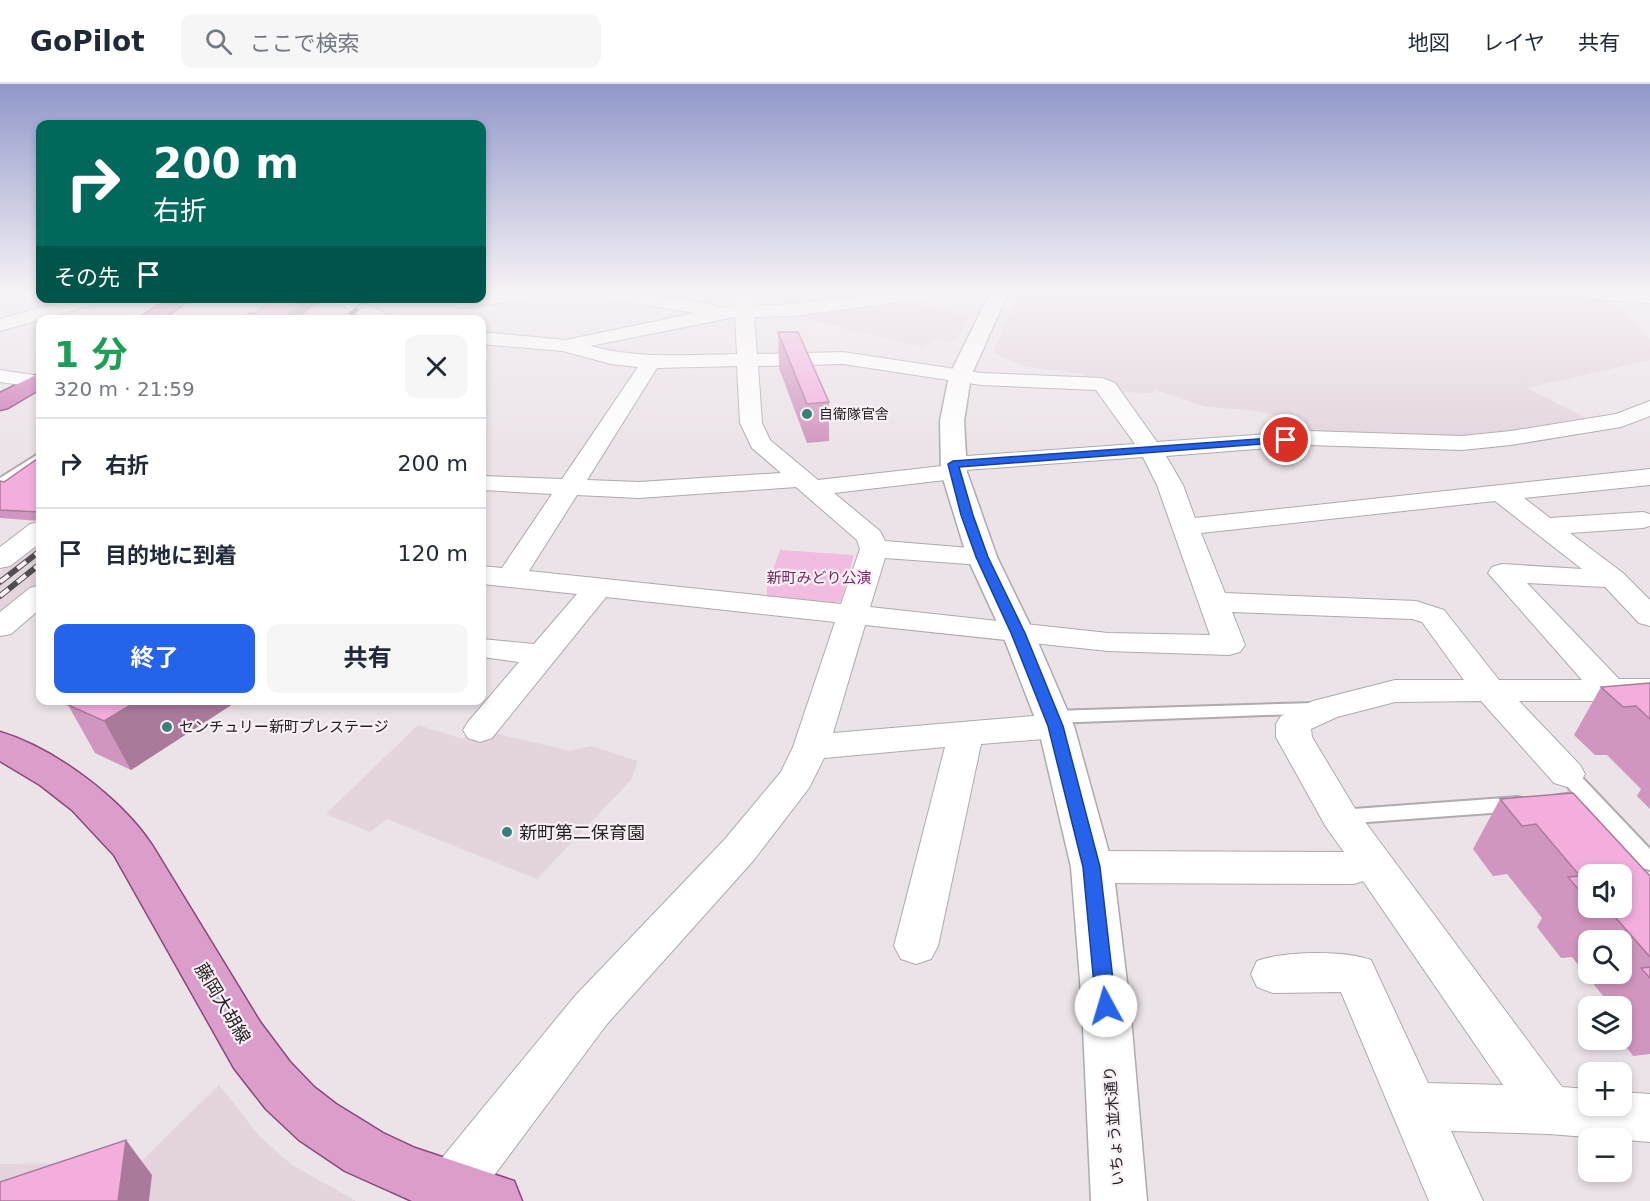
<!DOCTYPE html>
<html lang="ja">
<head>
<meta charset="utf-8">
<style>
	:root { --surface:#fff; --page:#f6f6f7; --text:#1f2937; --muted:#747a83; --line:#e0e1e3; --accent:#2563eb }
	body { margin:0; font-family:"DejaVu Sans","Noto Sans JP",sans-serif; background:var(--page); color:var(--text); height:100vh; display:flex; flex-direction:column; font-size:22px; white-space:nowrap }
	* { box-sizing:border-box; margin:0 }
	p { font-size:20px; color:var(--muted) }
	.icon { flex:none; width:33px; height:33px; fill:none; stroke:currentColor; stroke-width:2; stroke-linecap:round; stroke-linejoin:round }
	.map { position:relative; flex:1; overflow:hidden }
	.details { position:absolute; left:36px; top:231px; width:450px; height:390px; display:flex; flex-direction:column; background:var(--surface); border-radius:12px; box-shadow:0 3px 9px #0003 }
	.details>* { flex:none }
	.guide { position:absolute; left:36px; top:36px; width:450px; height:183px; border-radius:12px; box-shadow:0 3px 9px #0003; background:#00695c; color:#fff; overflow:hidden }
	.tools { position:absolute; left:1578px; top:780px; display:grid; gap:12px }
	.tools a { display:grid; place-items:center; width:54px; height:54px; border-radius:12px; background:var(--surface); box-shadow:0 3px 9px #0003; font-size:30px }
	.pin { position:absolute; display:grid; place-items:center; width:51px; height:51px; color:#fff; margin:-26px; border:3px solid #fff; border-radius:50%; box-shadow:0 2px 6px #0007 }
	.me { position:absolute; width:66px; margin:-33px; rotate:354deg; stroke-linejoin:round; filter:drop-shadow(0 0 4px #0008) }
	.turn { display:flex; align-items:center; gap:21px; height:126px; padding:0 18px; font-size:27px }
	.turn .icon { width:78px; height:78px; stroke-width:2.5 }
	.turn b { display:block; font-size:42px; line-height:51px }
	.then { display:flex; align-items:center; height:57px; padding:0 18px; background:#0003; gap:12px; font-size:22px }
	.round { display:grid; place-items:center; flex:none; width:63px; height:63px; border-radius:12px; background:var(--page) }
	.summary { display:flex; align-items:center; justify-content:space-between; height:102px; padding:0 18px }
	h1 { font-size:36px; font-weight:700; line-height:45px; color:#1e9e55 }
	.cta { display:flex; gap:12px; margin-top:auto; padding:12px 18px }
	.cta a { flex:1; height:69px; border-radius:12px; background:var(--accent); color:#fff; font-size:24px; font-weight:700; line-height:69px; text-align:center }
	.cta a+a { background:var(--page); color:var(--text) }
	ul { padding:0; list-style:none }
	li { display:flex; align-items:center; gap:18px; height:90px; padding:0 18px; border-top:2px solid var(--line) }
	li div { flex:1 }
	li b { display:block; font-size:22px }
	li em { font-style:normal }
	header { display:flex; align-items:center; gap:36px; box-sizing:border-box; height:84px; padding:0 30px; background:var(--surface); border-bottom:2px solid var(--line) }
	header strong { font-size:28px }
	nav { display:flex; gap:33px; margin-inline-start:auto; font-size:21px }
	.search { width:420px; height:54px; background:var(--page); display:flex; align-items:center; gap:15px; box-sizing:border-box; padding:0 21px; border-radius:12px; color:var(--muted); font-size:22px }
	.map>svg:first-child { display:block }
	.built { fill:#e3d4de }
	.green { fill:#f1bce0 }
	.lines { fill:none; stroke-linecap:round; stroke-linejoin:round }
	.service-casing { stroke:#b0a9ad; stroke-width:4 }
	.minor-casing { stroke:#b0a9ad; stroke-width:2 }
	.tertiary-casing { stroke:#b0a9ad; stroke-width:3 }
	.primary-casing { stroke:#8b487a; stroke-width:3 }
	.trunk-casing { stroke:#8b487a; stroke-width:3 }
	.service { fill:#fff; fill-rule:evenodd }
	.minor { fill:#fff; fill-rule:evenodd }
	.tertiary { fill:#fff; fill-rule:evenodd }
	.primary { fill:#db9ecb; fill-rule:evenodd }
	.trunk { fill:#cf7eba; fill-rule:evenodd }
	.rail-far1-casing { stroke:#524d50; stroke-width:4.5 }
	.rail-casing { stroke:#524d50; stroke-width:6 }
	.rail-far1 { stroke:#f8f0f5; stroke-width:3; stroke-dasharray:9; stroke-linecap:butt }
	.rail { stroke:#f8f0f5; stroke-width:4; stroke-dasharray:11; stroke-linecap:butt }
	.wall { fill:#d196bf; fill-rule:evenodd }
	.shaded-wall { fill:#aa7a9b }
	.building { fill:#f3aede; stroke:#aa7a9b; stroke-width:1.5 }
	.route { fill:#2563eb; stroke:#184099; stroke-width:1.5 }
	.poi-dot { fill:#38807a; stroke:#f8f0f5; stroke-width:2 }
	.labels { text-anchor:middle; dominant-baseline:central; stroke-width:4.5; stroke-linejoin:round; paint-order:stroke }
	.far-poi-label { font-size:14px; fill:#232022; stroke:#f8f0f5; text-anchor:start }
	.park-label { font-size:15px; fill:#752763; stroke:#f8f0f5 }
	.poi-label { font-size:15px; fill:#232022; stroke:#f8f0f5; text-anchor:start }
	.street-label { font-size:15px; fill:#232022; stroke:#f8f0f5 }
	.near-poi-label { font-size:18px; fill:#232022; stroke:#f8f0f5; text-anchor:start }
	.near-street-label { font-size:18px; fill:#232022; stroke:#f8f0f5 }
</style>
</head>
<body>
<header>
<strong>GoPilot</strong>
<div class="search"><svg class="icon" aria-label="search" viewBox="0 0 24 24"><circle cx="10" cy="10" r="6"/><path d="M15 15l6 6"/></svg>ここで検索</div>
<nav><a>地図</a><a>レイヤ</a><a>共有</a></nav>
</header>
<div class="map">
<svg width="1650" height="1117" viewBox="0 0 1650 1117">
	<rect width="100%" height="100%" fill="#ebe3e8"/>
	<g class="built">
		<polygon points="1019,209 1540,209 1608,214 1650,255 1650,276 1527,304 1590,336 1457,355 1308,353 1298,340 1285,333 1250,326 1207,323 1153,305 1154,309 1116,308 1086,296 1084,290 1027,283 993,269"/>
		<polygon points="898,214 969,231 954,258 936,256 922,264 801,233 793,228"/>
		<polygon points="365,215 395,215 369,235 337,236"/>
		<polygon points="40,457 40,499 0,532 0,488"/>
		<polygon points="418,641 463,655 473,644 570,667 591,662 638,677 631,696 537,795 387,735 370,748 326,730"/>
		<polygon points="219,1001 260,1053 292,1081 356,1117 0,1117 0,1080 140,1079"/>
	</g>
	<polygon class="green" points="780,466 854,471 841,517 829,520 767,514 767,503"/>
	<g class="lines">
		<g class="service-casing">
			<g id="service">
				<polygon points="40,369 40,378 0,404 0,394"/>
				<polygon points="1315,619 1321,621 1324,625 1321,629 1052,639 1046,637 1043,633 1046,629 1052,627"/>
				<polygon points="1567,683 1574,685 1650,765 1650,786 1643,784 1586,722 1559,724 1552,722 1549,717 1552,712 1573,709 1557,690 1560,685"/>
				<polygon points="1518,713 1525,715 1528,720 1525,725 1518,727 1340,740 1333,738 1330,733 1333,728 1340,726"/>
			</g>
		</g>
		<g class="minor-casing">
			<g id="minor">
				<polygon points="498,209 547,209 544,213 538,214 462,224 456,223 453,219 458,214 482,214 482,211"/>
				<path d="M593 209H636L711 220 719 224 735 222 734 209H752L753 222 794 220 890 209H942L939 213 933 214 794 232 754 233 757 270 843 268 981 289 1102 294 1115 299 1157 358 1309 347 1462 352 1511 347 1616 330 1650 317V332L1621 343 1511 361 1462 366 1309 361 1166 372 1183 401 1195 434 1650 385V401L1524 414 1550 434 1643 428 1650 430V442L1643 444 1570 449 1623 489 1650 516V542L1639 539 1605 503 1527 499 1619 595H1650V617H1642L1650 624V656L1638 652 1602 617H1519L1580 681 1585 690 1580 699 1567 703 1554 699 1481 617 1395 618 1337 633 1311 645 1312 653 1354 723 1562 1003 1588 1005V1022H1622V1008L1650 1010V1058L1549 1050 1451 1047 1483 1117H1429L1341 908 1273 909 1257 903 1251 890 1257 877C1284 867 1344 866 1371 876L1428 999 1503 1001 1363 797 1354 800 1092 799 1078 794 1072 783 1078 772 1092 767 1344 768 1326 743 1276 653V640L1281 632 1313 617 1395 596H1464L1422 538 1412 535 1232 528 1245 561 1240 568 1229 571 1108 567 865 541 833 649 1056 630 1068 634 1073 642 1068 650 1056 654 981 660 938 862 931 875 916 880 901 875 894 862 945 663 824 674 809 704 753 777 607 940 475 1117H420L432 1086 575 912 725 755 781 688 793 663 835 538 606 513 492 654 480 658 468 654 463 646 468 638 519 578 482 573V555L534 560 577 510 482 500V482L502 484 552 410 482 406V392L562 395 638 283 611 280 563 267 482 260V248L566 256 695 229 602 214 596 213ZM735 233 737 270C687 271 638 275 590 262ZM843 280 981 301 1096 306 1135 360 953 373 944 375 941 380 942 382 818 396 770 356 762 339 758 282ZM737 282 740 339 752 364 781 389 639 398 587 396 657 284ZM1143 373 1157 401 1210 551 1108 549 870 523 885 474 982 481 992 479 996 473 992 467 982 465 885 457 880 447 834 409 954 395 963 393 965 386ZM796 403 857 456 860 465 841 520 529 487 577 411 639 414ZM1495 417 1582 485 1502 480 1492 483 1488 489 1582 596H1499L1444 526 1416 517 1225 509 1201 449Z"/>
				<polygon points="75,214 106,214 103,218 0,247 0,235"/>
				<polygon points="329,214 353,214 390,232 392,236 367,236"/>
				<polygon points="0,286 40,292 40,304 0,298"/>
				<polygon points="40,438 40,459 10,482 0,484 0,463 30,440"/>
				<polygon points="40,501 40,525 11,550 0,552 0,528 30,504"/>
			</g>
		</g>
		<g class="tertiary-casing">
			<g id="tertiary">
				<polygon points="990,209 1008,209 971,292 964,337 967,388 997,473 1034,549 1074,642 1113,783 1130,922 1147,1117 1091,1117 1082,922 1071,783 1038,642 1002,549 967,473 941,388 940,337 949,292"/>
				<polygon points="1583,209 1650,209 1650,219 1592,215 1585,213"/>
			</g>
		</g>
		<g class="primary-casing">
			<path id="primary" d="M0 648C54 664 121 714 152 761L260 938 290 978 314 1003 336 1020 383 1049 415 1064 514 1097 522 1117H412L345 1087 299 1056 266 1025 234 984 114 771 72 726 40 701 0 677Z"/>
		</g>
		<g class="trunk-casing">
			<g id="trunk">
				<polygon points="169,214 192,214 161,236 136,236"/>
				<polygon points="40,289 40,305 8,324 0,326 0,309"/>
			</g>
		</g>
		<use href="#service" class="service"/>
		<use href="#minor" class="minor"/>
		<use href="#tertiary" class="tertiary"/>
		<use href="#primary" class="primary"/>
		<use href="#trunk" class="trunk"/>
		<g class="rail-far1-casing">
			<polyline id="rail-far1" points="343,236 371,214"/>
		</g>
		<g class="rail-casing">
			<g id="rail">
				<polyline points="0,498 40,467"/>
				<polyline points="0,512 40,480"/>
			</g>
		</g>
		<use href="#rail-far1" class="rail-far1"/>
		<use href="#rail" class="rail"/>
	</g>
	<g class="wall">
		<polygon points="778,248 829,318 829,357 807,359 779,284"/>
		<polygon points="40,373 40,437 0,434 0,397 4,398"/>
		<polygon points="1650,599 1650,725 1637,712 1641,705 1607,671 1595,671 1574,651 1601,603"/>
		<polygon points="76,616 239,616 131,686 95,669 68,621"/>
		<path d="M1500 715 1650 792V970L1633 972 1621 956H1622V922H1611L1572 873 1561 874 1537 843 1542 834 1507 790 1493 792 1473 765ZM1588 790 1622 824H1588ZM1588 856H1622V890H1588Z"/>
	</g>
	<g class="shaded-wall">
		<polygon points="310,214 324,214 296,236 280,236"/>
		<polygon points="139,616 239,616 131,686 104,637"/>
		<polygon points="126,1056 152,1091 149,1117 118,1117"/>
	</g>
	<g class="building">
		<polygon points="276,214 310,214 280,236 240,236 250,229 256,229"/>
		<polygon points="778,248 798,248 829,318 807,320"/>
		<polygon points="40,373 40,428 0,426 0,397 4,398"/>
		<polygon points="1650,599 1650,635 1636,622 1623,623 1601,603"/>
		<polygon points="76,616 139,616 104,637 68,621"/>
		<polygon points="1573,709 1650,792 1650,873 1607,824 1622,824 1622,790 1588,790 1588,817 1568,793 1580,792 1536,740 1522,742 1500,715"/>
		<polygon points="1650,883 1650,894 1641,884"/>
		<polygon points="126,1056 118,1117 0,1117 0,1098"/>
	</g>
	<linearGradient id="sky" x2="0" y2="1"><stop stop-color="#9198ca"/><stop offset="0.57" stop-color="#f6f2f5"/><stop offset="1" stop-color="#f6f2f5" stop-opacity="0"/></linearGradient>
	<rect width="1650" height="365" fill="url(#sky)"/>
	<polygon class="route" points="1286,353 1291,356 1290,358 959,383 973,431 988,473 1025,549 1063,642 1100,783 1116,922 1113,928 1106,930 1099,928 1096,922 1083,783 1048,642 1011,549 976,473 961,431 948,380 953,377"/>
	<g class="poi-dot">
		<circle cx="807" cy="330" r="6"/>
		<circle cx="167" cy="643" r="6"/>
		<circle cx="507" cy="748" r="6"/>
	</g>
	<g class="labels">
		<g class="far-poi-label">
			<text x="819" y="330">自衛隊官舎</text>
		</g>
		<g class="park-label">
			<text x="819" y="494">新町みどり公演</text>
		</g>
		<g class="poi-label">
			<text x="179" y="643">センチュリー新町プレステージ</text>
		</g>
		<g class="street-label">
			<text transform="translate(1114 1042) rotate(-94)">いちょう並木通り</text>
		</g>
		<g class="near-poi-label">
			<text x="519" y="748">新町第二保育園</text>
		</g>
		<g class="near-street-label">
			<text transform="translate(223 919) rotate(59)">藤岡大胡線</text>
		</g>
	</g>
</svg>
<div class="tools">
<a><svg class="icon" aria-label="sound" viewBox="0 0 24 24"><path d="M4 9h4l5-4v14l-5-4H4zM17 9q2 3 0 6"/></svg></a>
<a><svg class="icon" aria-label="search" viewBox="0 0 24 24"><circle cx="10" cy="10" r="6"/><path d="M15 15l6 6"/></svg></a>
<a><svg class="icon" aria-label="layers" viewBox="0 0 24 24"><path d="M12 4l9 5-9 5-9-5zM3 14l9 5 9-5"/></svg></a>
<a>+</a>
<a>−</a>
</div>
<div class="pin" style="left:1286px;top:356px;background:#d93025"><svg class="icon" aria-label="arrive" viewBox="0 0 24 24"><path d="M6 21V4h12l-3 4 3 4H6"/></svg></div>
<svg class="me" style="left:1106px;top:922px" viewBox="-20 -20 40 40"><circle r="19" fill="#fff"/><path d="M0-13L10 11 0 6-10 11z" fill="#2563eb"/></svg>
<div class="guide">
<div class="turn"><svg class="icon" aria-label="right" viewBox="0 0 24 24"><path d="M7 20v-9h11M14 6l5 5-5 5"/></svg><div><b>200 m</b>右折</div></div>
<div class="then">その先<svg class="icon" aria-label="arrive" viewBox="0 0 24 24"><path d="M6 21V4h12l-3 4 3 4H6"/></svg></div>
</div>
<section class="details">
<div class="summary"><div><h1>1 分</h1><p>320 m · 21:59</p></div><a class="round"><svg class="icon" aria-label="close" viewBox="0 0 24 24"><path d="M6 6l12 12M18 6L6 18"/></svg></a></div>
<ul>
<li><svg class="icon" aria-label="right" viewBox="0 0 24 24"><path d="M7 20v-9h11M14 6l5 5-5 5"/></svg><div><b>右折</b></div><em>200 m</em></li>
<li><svg class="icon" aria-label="arrive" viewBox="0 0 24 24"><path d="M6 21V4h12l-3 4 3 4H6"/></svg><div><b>目的地に到着</b></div><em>120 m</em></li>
</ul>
<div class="cta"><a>終了</a><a>共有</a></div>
</section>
</div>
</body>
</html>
